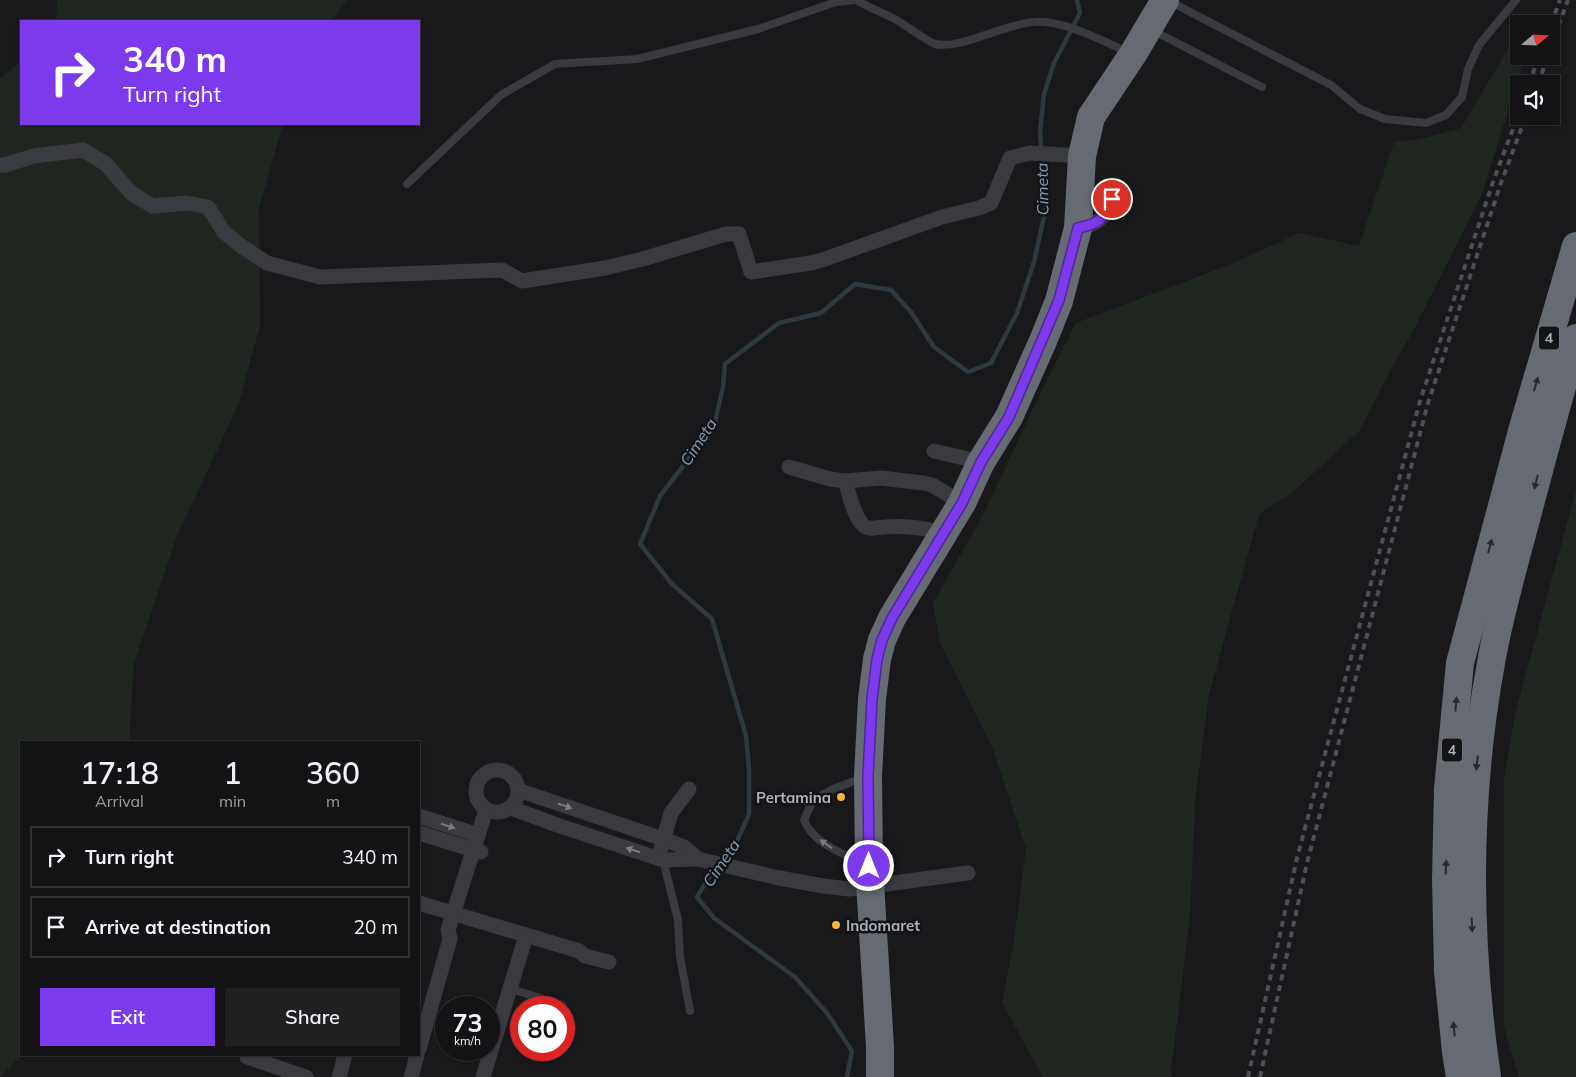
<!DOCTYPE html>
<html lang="en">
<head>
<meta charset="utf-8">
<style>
	:root { --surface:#131315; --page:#202022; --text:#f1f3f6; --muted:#9d9ea0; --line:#323234; --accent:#7c3aed }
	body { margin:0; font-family:Mulish,sans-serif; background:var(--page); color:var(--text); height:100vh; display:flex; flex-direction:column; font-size:19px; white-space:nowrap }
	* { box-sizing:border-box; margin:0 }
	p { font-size:16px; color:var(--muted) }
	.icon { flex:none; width:28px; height:28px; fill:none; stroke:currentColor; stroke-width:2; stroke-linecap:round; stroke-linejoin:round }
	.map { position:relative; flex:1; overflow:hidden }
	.panel { position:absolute; left:20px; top:741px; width:400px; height:315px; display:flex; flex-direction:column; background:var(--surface); border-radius:0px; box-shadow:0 1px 4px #0004,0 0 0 1px var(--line) }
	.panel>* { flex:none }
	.guide { position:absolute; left:20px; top:20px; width:400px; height:105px; border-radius:0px; box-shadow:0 1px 4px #0004,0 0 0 1px var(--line); background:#7c3aed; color:#fff; overflow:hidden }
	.needle { width:32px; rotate:71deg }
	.controls { position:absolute; left:1510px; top:15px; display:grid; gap:10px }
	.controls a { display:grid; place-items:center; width:50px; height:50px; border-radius:0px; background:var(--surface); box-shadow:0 1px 4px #0004,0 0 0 1px var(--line); font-size:25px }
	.speed { position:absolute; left:435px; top:996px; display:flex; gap:10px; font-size:25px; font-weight:700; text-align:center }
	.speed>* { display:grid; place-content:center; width:65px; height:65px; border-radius:50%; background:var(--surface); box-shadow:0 1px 4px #0004,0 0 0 1px var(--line); line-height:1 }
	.speed small { font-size:12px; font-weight:400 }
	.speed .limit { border:8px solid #d22; background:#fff; color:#111 }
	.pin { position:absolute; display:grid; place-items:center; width:42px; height:42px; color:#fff; margin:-21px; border:2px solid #fff; border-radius:50%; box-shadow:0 1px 5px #0007 }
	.me { position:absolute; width:55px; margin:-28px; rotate:0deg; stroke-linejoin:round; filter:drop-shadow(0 0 4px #0008) }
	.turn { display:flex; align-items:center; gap:18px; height:105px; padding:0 20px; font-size:22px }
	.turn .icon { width:65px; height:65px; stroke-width:2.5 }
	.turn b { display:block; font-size:35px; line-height:42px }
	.eta { display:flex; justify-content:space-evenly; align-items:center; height:85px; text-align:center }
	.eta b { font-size:30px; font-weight:600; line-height:35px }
	.cta { display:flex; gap:10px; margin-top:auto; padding:10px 20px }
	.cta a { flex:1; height:58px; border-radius:0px; background:var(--accent); color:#fff; font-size:20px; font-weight:600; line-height:58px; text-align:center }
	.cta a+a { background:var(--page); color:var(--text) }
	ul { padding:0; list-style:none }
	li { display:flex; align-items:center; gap:15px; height:62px; margin:0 10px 8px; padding:0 10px; border:2px solid var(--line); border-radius:0px }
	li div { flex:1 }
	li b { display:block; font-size:19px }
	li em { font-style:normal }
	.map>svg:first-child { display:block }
	.green { fill:#1f2720 }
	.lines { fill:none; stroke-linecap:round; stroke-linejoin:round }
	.stream { stroke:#2f3940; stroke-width:4.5 }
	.lane { stroke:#3a3b41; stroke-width:8 }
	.street { stroke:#3a3b41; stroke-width:15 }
	.highway { stroke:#666a72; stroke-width:28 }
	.rail { stroke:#4d5056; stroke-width:4; stroke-dasharray:6 5; stroke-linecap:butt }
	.oneway { fill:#282a2e }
	.oneway2 { fill:#797c84 }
	.route-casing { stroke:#51269a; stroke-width:12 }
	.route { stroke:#7c3aed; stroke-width:9 }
	.poi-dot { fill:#f4b339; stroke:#141417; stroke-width:2 }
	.labels { text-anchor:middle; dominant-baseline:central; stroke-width:5; stroke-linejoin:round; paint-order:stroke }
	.shield { fill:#141417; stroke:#7e828a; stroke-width:1 }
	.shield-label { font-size:14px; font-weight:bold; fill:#acb1bb }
	.poi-label { font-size:15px; font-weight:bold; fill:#acb1bb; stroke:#141417; text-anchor:end }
	.water-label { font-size:16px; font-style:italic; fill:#839fb6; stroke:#141417 }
</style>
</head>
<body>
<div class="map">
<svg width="1576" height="1077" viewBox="0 0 1576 1077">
	<rect width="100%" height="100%" fill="#19191c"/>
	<g class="green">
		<polygon points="57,0 348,0 330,21 56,21"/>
		<polygon points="1519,37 1519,56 1525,56 1482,194 1413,331 1393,365 1360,430 1292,493 1259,514 1209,694 1195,801 1190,916 1171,1071 1172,1077 1043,1077 1002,1003 1014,941 1026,849 992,747 940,643 933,603 983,515 1041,392 1076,323 1229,265 1299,233 1359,246 1394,142 1417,140 1461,128 1511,44"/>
		<polygon points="21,62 21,124 283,124 259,208 260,325 239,403 177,536 134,663 129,742 21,742 22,1055 0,1077 0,78"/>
		<polygon points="1576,490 1576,1077 1519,1077 1504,1028 1504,778 1516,710"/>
	</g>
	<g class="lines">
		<g class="stream">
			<polyline points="723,861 734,848 749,814 749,770 746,736 712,619 672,584 640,544 660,496 691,456 715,422 723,387 725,364 779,323 821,313 855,284 891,290 911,312 934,347 968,372 991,363 1017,313 1034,262 1046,208 1040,132 1044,94 1054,63 1080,13 1077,0"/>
			<polyline points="718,867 709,877 697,897 714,918 795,977 827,1013 852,1051 847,1077"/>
		</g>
		<g class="lane">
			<path d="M856 0C868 7 881 12 893 18 903 23 928 42 935 44 960 50 1006 23 1035 22 1064 20 1103 41 1128 52"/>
			<polyline points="1169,1 1331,85 1360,109 1385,119 1426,123 1446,115 1462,97 1468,69 1479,45 1516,0"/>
			<polyline points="1152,30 1262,87"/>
			<polyline points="407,184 501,95 555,64 637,59 758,29 836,2 855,0"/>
			<path d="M862 778 833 789 813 800 804 820C813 843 841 853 863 863"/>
			<polyline points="663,860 678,920 680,957 690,1011"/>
			<polyline points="509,988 562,1005"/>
		</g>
		<g class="street">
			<polyline points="0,165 5,165 34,156 83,150 106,164 131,193 153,206 187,203 208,207 224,232 241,246 267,263 320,277 502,270 522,281 605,268 643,259 726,234 739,234 751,272 811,263 825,259 942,217 979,208 991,203 1010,158 1030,153 1082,156"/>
			<path d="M1078 228C1099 224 1105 218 1112 199"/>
			<polyline points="934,451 981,462"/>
			<polyline points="789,467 830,479 845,481 881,478 923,483 932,485 962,503"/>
			<path d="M845 481C849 493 854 517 863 525 869 531 877 527 885 527 905 525 925 528 944 533"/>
			<circle cx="497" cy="791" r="21"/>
			<polyline points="518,790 663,839 684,847 698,859"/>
			<polyline points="511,808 557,825 663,860 698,859 779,878 823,886 849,889 968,873"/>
			<polyline points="419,816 478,835"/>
			<polyline points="419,833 481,852"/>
			<polyline points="661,848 671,813 689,789"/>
			<polyline points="419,903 579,951 585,956 609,962"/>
			<polyline points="419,1049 450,939 448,930 486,810"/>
			<polyline points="247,1057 306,1077"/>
			<polyline points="339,1077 345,1055"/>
			<polyline points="411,1077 417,1055"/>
			<polyline points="483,1077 526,936"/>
		</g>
		<g class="highway">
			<polyline points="880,1077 880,1047 869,866 868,776 872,699 877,659 882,640 892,618 962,503 981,462 1009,417 1043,341 1059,301 1078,228 1082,156 1091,117 1133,54 1165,0"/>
			<polyline points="1460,1077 1456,1052 1448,971 1446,879 1448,789 1460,663 1522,431 1576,246"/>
			<path d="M1487 1077C1467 940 1466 800 1491 663 1498 621 1510 580 1521 538 1539 471 1556 405 1576 338"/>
		</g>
		<g class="rail">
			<polyline points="1551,24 1560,0"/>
			<polyline points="1551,46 1568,0"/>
			<polyline points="1529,84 1539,56"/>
			<polyline points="1538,84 1548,56"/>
			<polyline points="1248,1077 1297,858 1420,401 1494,179 1519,113"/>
			<polyline points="1260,1077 1307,863 1428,403 1501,183 1526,116"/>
		</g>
	</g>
	<defs><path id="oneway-solid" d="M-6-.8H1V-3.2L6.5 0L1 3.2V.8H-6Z" transform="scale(1.25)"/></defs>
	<g class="oneway">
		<use href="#oneway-solid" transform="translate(1536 384) rotate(-74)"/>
		<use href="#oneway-solid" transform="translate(1536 482) rotate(104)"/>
		<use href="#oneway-solid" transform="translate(1490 546) rotate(-75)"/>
		<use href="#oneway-solid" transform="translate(1456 704) rotate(-85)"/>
		<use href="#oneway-solid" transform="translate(1477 763) rotate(97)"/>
		<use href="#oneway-solid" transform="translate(1446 867) rotate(-88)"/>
		<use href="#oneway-solid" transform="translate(1472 925) rotate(87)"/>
		<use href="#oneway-solid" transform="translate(1454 1029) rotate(-96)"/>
	</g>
	<g class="oneway2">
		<use href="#oneway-solid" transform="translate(565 806) rotate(19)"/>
		<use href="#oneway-solid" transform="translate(448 826) rotate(18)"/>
		<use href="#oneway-solid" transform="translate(826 844) rotate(-145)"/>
		<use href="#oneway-solid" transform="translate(633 850) rotate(-162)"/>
	</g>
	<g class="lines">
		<g class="route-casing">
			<path id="route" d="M869 866 868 776 872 699 877 659 882 640 892 618 962 503 981 462 1009 417 1059 300 1078 228C1099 224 1105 218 1112 199"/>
		</g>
		<use href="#route" class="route"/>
	</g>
	<g class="poi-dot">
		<circle cx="841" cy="797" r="5"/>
		<circle cx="836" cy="925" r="5"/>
	</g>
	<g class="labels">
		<g class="shield">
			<rect x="1539" y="326.5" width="20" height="23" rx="4"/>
			<rect x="1442" y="738.5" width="20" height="23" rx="4"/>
		</g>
		<g class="shield-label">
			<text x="1549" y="338">4</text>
			<text x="1452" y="750">4</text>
		</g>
		<g class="poi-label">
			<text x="831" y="797">Pertamina</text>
			<text x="846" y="925" text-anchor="start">Indomaret</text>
		</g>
		<g class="water-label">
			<text transform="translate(1042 189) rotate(-91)">Cimeta</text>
			<text transform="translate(698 442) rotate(-57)">Cimeta</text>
			<text transform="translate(721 863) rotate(-56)">Cimeta</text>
		</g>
	</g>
</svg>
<div class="controls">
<a><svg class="needle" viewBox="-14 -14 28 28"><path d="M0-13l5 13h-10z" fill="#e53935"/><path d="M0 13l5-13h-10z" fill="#9d9ea0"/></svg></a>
<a><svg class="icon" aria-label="sound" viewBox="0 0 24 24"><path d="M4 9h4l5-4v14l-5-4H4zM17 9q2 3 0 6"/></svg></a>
</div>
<div class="speed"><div>73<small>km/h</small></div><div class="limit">80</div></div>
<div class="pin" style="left:1112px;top:199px;background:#d93025"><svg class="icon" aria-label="arrive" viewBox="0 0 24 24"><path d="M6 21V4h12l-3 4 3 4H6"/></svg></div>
<svg class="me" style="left:869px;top:866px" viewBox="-20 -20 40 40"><circle r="17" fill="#7c3aed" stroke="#fff" stroke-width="3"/><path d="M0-11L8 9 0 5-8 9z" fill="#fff"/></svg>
<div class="guide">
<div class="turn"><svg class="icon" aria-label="right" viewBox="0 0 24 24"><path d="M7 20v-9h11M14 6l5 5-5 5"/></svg><div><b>340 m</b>Turn right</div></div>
</div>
<section class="panel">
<div class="eta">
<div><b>17:18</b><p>Arrival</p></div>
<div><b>1</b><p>min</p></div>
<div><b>360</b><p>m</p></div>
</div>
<ul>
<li><svg class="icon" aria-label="right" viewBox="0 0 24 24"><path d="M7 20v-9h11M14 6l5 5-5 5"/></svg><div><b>Turn right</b></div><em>340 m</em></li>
<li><svg class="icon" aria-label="arrive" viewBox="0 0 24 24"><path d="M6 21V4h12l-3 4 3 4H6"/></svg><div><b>Arrive at destination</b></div><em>20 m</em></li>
</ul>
<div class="cta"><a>Exit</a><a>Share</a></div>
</section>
</div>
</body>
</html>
